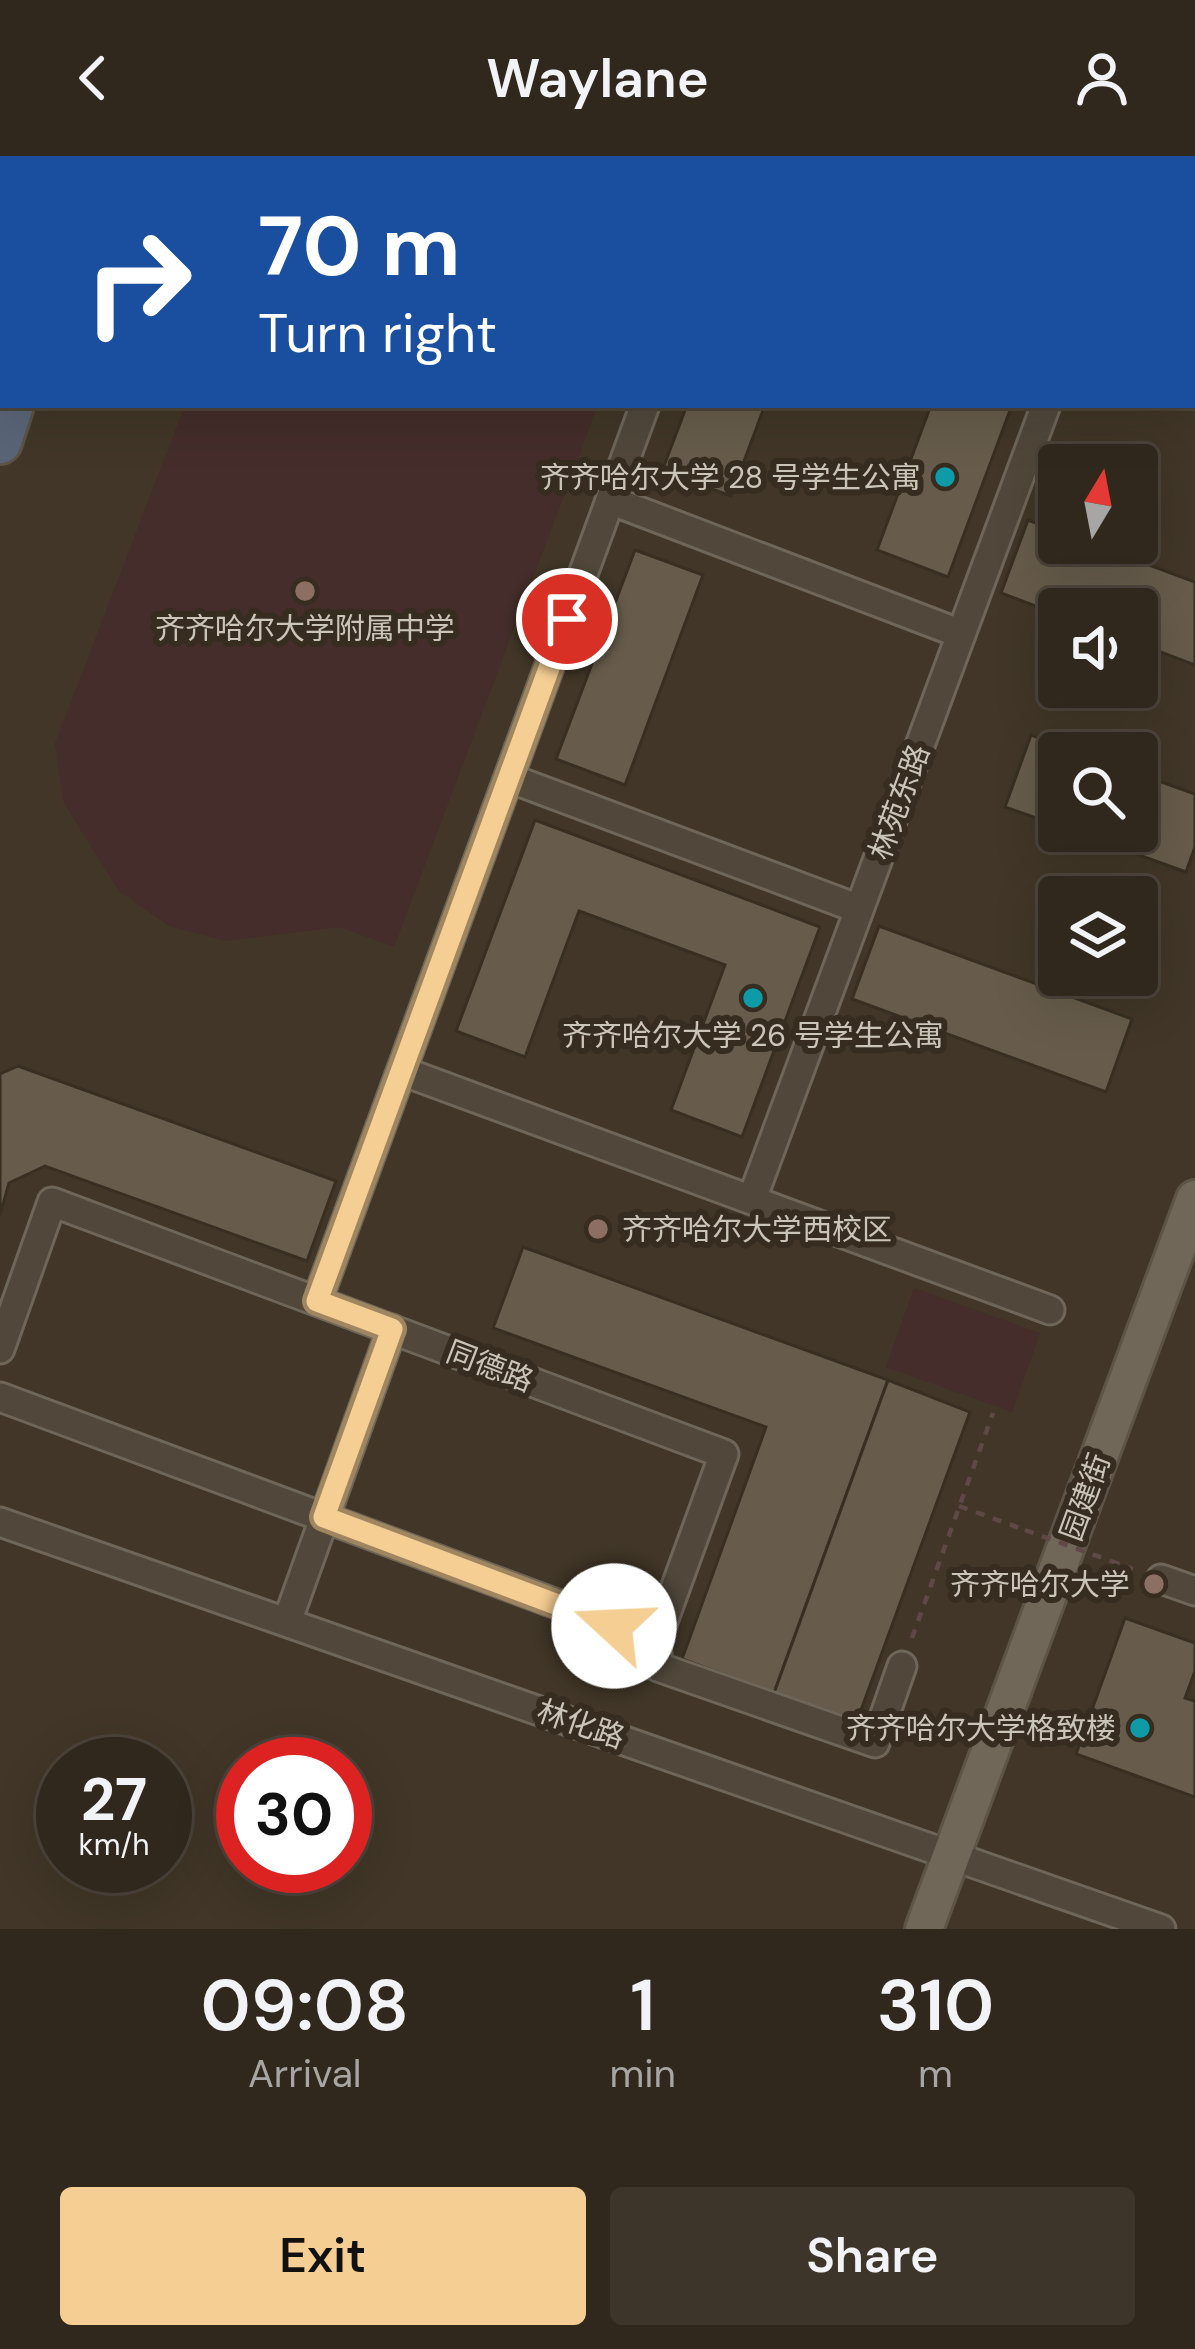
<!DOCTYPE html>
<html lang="en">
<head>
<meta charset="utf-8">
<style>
	:root { --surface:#31281d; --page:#3d342a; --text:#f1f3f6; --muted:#a8a6a4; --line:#4c443b; --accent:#f5ce93 }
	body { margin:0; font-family:"DM Sans","Noto Sans SC",sans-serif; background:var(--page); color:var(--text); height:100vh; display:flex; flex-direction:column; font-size:45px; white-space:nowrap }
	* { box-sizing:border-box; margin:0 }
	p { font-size:39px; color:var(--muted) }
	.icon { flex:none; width:66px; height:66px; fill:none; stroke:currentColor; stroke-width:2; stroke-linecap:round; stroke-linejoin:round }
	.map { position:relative; height:1773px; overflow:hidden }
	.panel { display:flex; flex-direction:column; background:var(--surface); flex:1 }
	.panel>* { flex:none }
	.hud { position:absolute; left:0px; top:0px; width:1197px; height:252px; box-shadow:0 12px 48px #0002,0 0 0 3px var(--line); background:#1a4fa0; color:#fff; overflow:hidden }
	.needle { width:78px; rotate:10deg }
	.buttons { position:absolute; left:1038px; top:288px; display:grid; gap:24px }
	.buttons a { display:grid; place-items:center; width:120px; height:120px; border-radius:12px; background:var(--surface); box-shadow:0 12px 48px #0002,0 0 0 3px var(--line); font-size:60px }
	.speed { position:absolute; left:36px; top:1581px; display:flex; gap:24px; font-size:60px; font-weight:700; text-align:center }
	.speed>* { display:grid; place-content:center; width:156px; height:156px; border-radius:50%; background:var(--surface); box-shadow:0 12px 48px #0002,0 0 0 3px var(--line); line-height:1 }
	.speed small { font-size:30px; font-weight:400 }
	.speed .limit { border:18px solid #d22; background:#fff; color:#111 }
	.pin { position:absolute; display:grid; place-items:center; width:102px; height:102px; color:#fff; margin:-51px; border:6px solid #fff; border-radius:50%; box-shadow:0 3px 12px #0007 }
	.me { position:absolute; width:132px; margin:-66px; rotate:290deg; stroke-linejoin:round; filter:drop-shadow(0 0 9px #0008) }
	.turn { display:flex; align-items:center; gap:42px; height:252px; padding:0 60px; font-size:54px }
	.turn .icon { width:156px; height:156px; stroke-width:2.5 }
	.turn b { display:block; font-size:84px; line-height:102px }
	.eta { display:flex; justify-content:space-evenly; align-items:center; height:204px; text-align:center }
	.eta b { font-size:72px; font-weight:600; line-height:84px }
	.primary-button { display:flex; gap:24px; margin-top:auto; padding:24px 60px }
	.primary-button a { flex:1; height:138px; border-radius:12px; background:var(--accent); color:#111; font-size:48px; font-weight:600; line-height:138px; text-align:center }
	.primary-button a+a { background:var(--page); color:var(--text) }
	header { display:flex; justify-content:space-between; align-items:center; height:156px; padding:0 60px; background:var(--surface); font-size:54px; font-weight:600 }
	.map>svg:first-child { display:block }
	.green { fill:#442d2b }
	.building { fill:#675c4b; stroke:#382f22; stroke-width:3 }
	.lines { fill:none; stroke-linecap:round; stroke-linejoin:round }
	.minor-casing { stroke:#6e6659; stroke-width:33 }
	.major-casing { stroke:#5d5448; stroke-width:42 }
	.highway-casing { stroke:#5b5346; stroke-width:48 }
	.path { stroke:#5f4947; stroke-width:4.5; stroke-dasharray:9 9; stroke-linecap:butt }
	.minor { stroke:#51483b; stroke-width:27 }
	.major { stroke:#716759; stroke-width:36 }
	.highway { stroke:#596577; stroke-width:42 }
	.path-bridge { stroke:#5f4947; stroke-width:4.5; stroke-dasharray:9 9; stroke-linecap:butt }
	.route-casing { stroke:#9f8660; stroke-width:30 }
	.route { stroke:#f5ce93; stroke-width:21 }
	.culture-dot { fill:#0f9aa8; stroke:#362d20; stroke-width:4.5 }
	.education-dot { fill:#8d6e63; stroke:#362d20; stroke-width:4.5 }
	.labels { text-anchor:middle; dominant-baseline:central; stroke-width:12; stroke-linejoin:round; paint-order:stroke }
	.poi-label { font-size:30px; fill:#cbc4b8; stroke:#362d20; text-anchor:end }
	.street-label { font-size:30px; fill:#cbc4b8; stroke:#362d20 }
</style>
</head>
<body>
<header><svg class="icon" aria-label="back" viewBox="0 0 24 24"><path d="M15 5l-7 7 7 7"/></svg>Waylane<svg class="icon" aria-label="person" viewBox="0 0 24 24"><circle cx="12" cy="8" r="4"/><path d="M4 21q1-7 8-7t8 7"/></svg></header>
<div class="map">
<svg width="1195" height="1773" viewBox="0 0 1195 1773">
	<rect width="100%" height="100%" fill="#413627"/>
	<g class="green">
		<polygon points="185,249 598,249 394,791 340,771 226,785 169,770 119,735 64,647 55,588"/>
		<polygon points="914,1132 1040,1177 1012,1256 886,1211"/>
	</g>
	<g class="building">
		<polygon points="204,0 296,0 203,3"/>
		<polygon points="792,0 1085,0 1093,3 800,3"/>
		<polygon points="687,249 765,249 731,340 662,315"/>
		<polygon points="931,249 1012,249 948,421 877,394"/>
		<polygon points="1028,364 1059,376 1059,387 1090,387 1195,426 1195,509 1137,487 1137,453 1059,453 1059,459 1001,437"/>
		<polygon points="635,394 703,419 625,629 556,603"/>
		<polygon points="1031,579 1082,597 1059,597 1059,670 1005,651"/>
		<polygon points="1115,580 1151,593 1142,619 1195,638 1195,691 1186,716 1072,675 1137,675 1137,597 1108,597"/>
		<polygon points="535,664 820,771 742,981 671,954 725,809 579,755 525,901 456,875"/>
		<polygon points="879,770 1132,863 1106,936 852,843"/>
		<polygon points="18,910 336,1025 307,1105 45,1010 9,1027 0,1059 0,918"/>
		<polygon points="523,1091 888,1224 774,1537 682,1503 766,1271 493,1172"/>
		<polygon points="888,1224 970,1256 857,1565 774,1537"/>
		<polygon points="1125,1462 1195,1487 1195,1515 1185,1542 1195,1545 1195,1641 1076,1598"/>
	</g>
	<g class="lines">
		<g class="minor-casing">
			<g id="minor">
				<polyline points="638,0 647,3"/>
				<polyline points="1135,3 1136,0"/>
				<polyline points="1194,202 1195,203"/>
				<polyline points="610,344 961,478"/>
				<polyline points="509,622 859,753"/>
				<polyline points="402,915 1050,1154"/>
				<polyline points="752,1043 1046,249"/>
				<polyline points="317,1145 645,249"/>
				<polyline points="0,1193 52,1046 724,1298 656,1485 658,1511 875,1587 902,1510"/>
				<polyline points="0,1241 656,1485"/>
				<polyline points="0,1366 1161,1773"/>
				<polyline points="1161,1423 1195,1435"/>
				<polyline points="287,1466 392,1173"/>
			</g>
		</g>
		<g class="major-casing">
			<polyline id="major" points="924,1773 1195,1043"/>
		</g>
		<g class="highway-casing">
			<g id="highway">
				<polyline points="45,3 46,0"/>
				<polyline points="96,3 97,0"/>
				<polyline points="0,138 3,129"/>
				<polyline points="0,286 12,249"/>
			</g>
		</g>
		<g class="path">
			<polyline points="959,1350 1025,1374"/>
			<polyline points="1111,1405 1133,1413"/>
			<polyline points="912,1482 993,1257"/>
		</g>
		<use href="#minor" class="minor"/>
		<use href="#major" class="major"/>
		<use href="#highway" class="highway"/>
		<polyline class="path-bridge" points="1025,1374 1111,1405"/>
	</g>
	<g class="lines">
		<g class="route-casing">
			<polyline id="route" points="567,463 317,1145 392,1173 324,1361 614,1470"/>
		</g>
		<use href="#route" class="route"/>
	</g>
	<g class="culture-dot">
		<circle cx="945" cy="321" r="12"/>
		<circle cx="753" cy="842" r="12"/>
		<circle cx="1140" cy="1572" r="12"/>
	</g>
	<g class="education-dot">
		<circle cx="305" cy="435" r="12"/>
		<circle cx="598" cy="1073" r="12"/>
		<circle cx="1154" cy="1428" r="12"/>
	</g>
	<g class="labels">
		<g class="poi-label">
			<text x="921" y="321">齐齐哈尔大学 28 号学生公寓</text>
			<text x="305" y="472" text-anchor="middle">齐齐哈尔大学附属中学</text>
			<text x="753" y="879" text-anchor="middle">齐齐哈尔大学 26 号学生公寓</text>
			<text x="622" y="1073" text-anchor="start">齐齐哈尔大学西校区</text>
			<text x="1130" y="1428">齐齐哈尔大学</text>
			<text x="1116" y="1572">齐齐哈尔大学格致楼</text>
		</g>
		<g class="street-label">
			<text transform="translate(899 646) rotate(-70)">林苑东路</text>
			<text transform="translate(490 1210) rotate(21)">同德路</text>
			<text transform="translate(1085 1341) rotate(-70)">园建街</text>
			<text transform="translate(581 1568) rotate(19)">林化路</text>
		</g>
	</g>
</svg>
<div class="buttons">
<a><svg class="needle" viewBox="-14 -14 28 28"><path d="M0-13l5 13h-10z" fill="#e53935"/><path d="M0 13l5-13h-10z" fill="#a8a6a4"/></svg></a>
<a><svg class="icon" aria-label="sound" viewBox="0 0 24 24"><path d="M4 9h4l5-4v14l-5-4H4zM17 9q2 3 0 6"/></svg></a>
<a><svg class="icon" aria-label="search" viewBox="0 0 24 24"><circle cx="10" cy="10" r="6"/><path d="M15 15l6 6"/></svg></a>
<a><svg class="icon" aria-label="layers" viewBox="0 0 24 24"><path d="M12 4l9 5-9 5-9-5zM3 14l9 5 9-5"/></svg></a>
</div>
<div class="speed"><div>27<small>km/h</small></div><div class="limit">30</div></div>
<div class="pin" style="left:567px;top:463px;background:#d93025"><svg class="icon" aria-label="arrive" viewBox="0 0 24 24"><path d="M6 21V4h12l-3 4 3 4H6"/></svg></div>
<svg class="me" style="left:614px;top:1470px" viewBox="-20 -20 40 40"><circle r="19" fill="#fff"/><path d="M0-13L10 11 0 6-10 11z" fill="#f5ce93"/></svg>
<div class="hud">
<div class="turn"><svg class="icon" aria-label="right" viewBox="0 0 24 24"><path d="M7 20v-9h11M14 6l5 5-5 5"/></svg><div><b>70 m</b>Turn right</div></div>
</div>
</div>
<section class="panel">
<div class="eta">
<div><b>09:08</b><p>Arrival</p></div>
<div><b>1</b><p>min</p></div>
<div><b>310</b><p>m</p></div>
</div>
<div class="primary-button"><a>Exit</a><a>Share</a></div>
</section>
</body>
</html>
